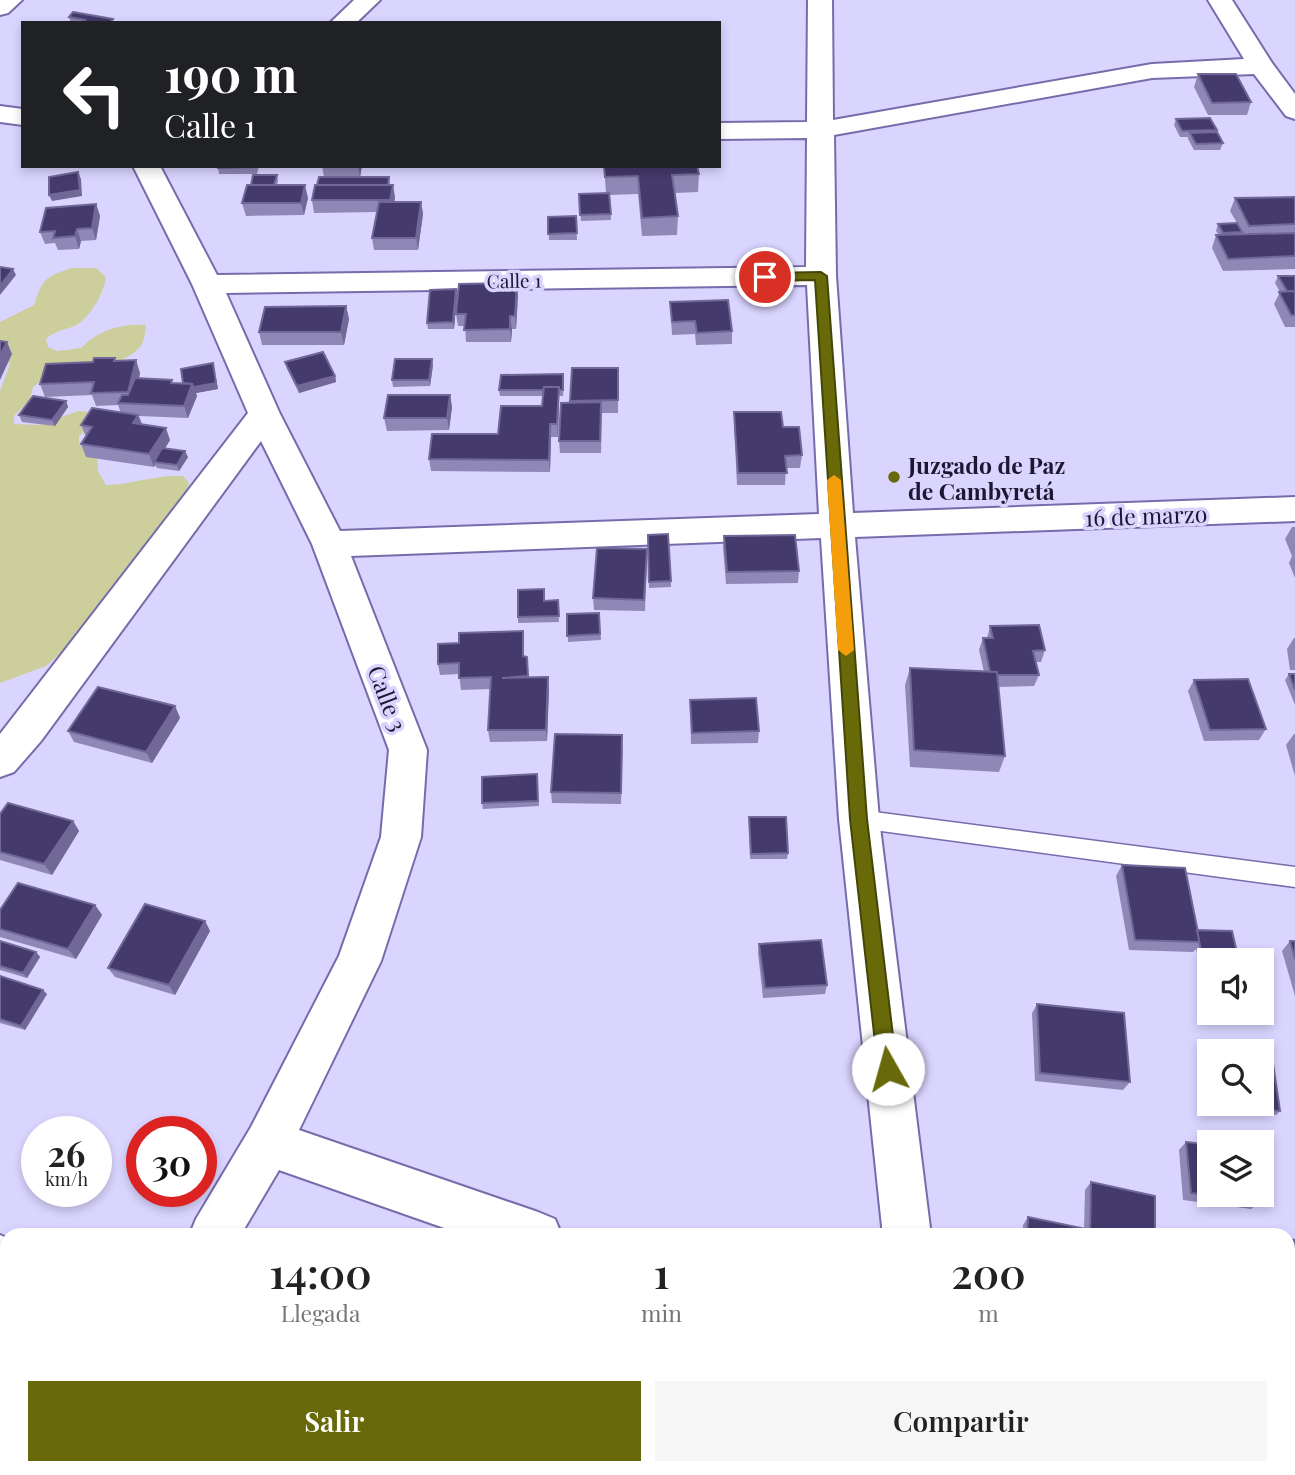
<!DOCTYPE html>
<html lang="es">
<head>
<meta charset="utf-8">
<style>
	:root { --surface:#fff; --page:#f6f6f6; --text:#222; --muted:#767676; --accent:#686a09 }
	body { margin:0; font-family:"Playfair Display",serif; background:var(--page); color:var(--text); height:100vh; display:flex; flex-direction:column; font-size:26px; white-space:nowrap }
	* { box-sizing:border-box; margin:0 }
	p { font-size:23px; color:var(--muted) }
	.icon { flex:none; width:38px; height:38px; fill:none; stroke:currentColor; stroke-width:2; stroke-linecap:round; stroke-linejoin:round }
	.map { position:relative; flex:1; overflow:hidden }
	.panel { position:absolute; left:0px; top:1228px; width:1295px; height:247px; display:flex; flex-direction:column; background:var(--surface); border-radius:21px 21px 0 0; box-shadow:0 4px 10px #0003 }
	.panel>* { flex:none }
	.guide { position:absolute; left:21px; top:21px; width:700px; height:147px; border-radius:0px; box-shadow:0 4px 10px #0003; background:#202124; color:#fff; overflow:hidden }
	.fabs { position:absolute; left:1197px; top:948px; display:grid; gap:14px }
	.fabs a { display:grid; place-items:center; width:77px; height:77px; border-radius:0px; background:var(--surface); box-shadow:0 4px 10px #0003; font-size:35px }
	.speed { position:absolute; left:21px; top:1116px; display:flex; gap:14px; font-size:35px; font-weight:700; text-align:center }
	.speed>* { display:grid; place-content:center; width:91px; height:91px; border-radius:50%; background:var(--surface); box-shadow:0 4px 10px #0003; line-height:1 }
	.speed small { font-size:18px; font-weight:400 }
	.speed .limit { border:10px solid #d22; background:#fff; color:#111 }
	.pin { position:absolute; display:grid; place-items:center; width:60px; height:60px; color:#fff; margin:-30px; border:4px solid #fff; border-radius:50%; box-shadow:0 2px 7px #0007 }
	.me { position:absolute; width:77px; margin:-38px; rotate:353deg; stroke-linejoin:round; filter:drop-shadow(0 0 5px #0008) }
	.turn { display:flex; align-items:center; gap:24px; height:147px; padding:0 28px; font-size:32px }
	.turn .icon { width:91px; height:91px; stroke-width:2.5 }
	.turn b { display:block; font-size:49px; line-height:60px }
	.eta { display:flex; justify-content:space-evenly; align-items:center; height:119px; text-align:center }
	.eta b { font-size:42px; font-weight:600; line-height:49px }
	.button { display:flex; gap:14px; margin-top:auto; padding:14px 28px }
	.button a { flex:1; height:80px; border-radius:0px; background:var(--accent); color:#fff; font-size:28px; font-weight:600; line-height:80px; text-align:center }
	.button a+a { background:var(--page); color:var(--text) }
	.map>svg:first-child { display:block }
	.green { fill:#cccf9c }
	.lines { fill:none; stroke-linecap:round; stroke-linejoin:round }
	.service-casing { stroke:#776cab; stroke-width:3 }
	.minor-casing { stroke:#776cab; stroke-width:4 }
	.service { fill:#fff; fill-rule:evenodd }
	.minor { fill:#fff; fill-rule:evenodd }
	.wall { fill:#8f88b6 }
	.shaded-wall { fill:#716898 }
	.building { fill:#443a6c; stroke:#716898; stroke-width:2 }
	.route { fill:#686a09; stroke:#444506; stroke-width:2 }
	.slow { fill:#f59e0b }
	.poi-dot { fill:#686a09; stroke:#dad5ff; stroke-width:2.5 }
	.labels { text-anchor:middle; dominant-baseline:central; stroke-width:7; stroke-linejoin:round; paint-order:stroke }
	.far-street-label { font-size:19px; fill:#1d1832; stroke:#dad5ff }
	.poi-label { font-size:23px; font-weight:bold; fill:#1d1832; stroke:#dad5ff; text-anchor:start }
	.street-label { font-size:23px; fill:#1d1832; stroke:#dad5ff }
</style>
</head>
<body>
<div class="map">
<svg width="1295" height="1475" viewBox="0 0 1295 1475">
	<rect width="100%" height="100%" fill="#dad5ff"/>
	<path class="green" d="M72 268H96L106 277C104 292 93 312 81 322 71 330 56 329 46 339L48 347 57 351 81 348C97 330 122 323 146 325 145 330 145 337 143 342 132 367 67 374 42 380L33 387 30 400 14 416V424L40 425 78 411 89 412C94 424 89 429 79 436V445L97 454 98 471 106 485C134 485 155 474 183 476L189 483 185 502 74 641 46 666 0 683V391L10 364 0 355V322L34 305C43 278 45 277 72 268Z"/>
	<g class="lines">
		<g class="service-casing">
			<polygon id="service" points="859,810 1295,867 1295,887 859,828 851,826 848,819 851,812"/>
		</g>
		<g class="minor-casing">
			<g id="minor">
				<polygon points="0,0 22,0 8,13 0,15"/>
				<polygon points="354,0 380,0 356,23 330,23"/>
				<path d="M808 0H832L833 120 1152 64 1244 59 1208 0H1232L1272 63 1295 94V119L1286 116 1254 74 1152 78 834 135 836 276 853 513 1295 497V521L855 537 879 819 931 1236H883L839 819 821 538 351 556 427 750 421 837 381 961 299 1130 538 1212 555 1219 562 1236H467L279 1170 240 1236H189L196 1219 251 1127 339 956 381 837 389 750 312 544 261 441 41 741 14 772 0 777V734L248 413 192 284 133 166H160L217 275 806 267 807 138 719 139V123L807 122ZM807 285 819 514 340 531 280 414 226 293Z"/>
				<polygon points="0,106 23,109 23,125 0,122"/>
				<polygon points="0,1235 7,1238 7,1288 0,1285"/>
				<polygon points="62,1468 116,1468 113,1475 59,1475"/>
				<polygon points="1195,1468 1266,1468 1269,1475 1198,1475"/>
			</g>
		</g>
		<use href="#service" class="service"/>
		<use href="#minor" class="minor"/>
	</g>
	<g class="wall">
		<polygon points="69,17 114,23 71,23"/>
		<polygon points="1198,74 1251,102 1247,115 1208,115 1194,87"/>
		<polygon points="1176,119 1217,130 1216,132 1223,143 1220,150 1194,150 1188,139 1188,137 1180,137 1174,125"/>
		<polygon points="259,166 257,174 219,174 218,168"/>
		<polygon points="322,166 362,166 360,177 324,177"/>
		<polygon points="604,166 697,166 699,174 698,192 675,193 678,216 677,235 642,236 638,194 610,195 611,220 581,221 579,194 606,193"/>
		<polygon points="277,175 278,181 277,185 308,198 304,215 246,216 242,203 251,185"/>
		<polygon points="389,177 390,185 395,197 394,202 421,202 423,214 418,250 374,250 372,238 377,212 314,213 312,200"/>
		<polygon points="1295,197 1295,269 1223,271 1212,248 1216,235 1219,235 1216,231 1218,224 1237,223 1230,211 1235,198"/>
		<polygon points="96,204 100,216 96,240 81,241 79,249 58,250 55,243 45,244 40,232"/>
		<polygon points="576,216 577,240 549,240 548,217"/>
		<polygon points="1278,276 1295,276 1295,327 1285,327 1274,304 1280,292 1275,283"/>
		<polygon points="518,295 516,329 512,329 511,342 466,342 465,326 458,326 456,314"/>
		<polygon points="457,296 454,329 428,329 427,323"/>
		<polygon points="670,302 732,331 732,344 696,345 695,334 672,335"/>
		<polygon points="346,306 349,319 344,345 262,345 259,332"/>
		<polygon points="115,358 116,361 140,373 139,378 173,383 183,383 213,363 218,389 196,393 197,396 188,418 139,416 142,424 170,440 165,448 188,457 179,471 157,468 155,465 154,467 86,457 81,444 86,437 81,425 121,413 118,405 96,406 92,395 45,397 40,384 93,362"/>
		<polygon points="285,362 335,376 336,382 299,393 287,369"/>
		<polygon points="433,365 430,386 393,387 392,380"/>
		<polygon points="572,368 618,368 618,413 602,413 601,453 560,453 559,441 570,402"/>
		<polygon points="564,381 563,396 559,396 558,437 551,437 550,472 431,471 429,459 498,434 542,406 543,396 500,396 499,390"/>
		<polygon points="450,395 452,407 449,430 387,431 384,418"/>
		<polygon points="66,401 68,407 55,426 22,422 19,415"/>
		<polygon points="734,412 783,427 802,455 800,468 786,468 785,485 737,485 734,425"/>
		<polygon points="1292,527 1295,527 1295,578 1289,563 1292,556 1285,539"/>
		<polygon points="648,535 671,581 671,587 649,588"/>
		<polygon points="724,536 799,571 798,583 726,584 723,548"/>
		<polygon points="647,561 645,611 594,610 593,598"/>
		<polygon points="558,600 559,622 518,623 518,617 545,601"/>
		<polygon points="599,613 601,640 568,642 567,614"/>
		<polygon points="990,626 1045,650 1041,662 1036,662 1039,675 1034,686 998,687 1005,756 999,772 910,767 905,685 910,668 984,672 979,650 983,638 987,638"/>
		<polygon points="523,631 524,656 527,657 529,678 548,677 549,689 547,741 490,742 488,730 491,689 461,690 459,674 440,675 438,664 459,643"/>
		<polygon points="1294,638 1295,638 1295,670 1290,670 1287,649"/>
		<polygon points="1289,674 1295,674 1295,705 1285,680"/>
		<polygon points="1194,680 1266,729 1259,740 1204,741 1188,691"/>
		<polygon points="690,700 759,731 758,743 691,744"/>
		<polygon points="175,706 180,718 152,763 74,742 68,731"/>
		<polygon points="1294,734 1295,734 1295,776 1286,745"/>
		<polygon points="623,746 621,804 552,803 551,792"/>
		<polygon points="537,774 539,806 483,809 482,803"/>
		<polygon points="0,814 73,821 79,831 52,875 0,860"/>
		<polygon points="749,817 788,853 787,859 750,859"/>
		<polygon points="1122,865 1197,930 1209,961 1209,971 1201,971 1196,949 1193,952 1129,950 1116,876"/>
		<polygon points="95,905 102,915 76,959 0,937 0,910"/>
		<polygon points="205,921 210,931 175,995 115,977 108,968"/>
		<polygon points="0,941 36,952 40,957 27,978 0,970"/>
		<polygon points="1290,941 1295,941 1295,996 1282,951"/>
		<polygon points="759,944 827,985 825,994 763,998 758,953"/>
		<polygon points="0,976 47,994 25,1030 0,1023"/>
		<polygon points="1037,1004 1130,1082 1123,1090 1035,1081 1032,1013"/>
		<polygon points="1240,1046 1271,1050 1280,1111 1276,1115 1244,1112 1243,1104 1262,1104 1262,1052 1237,1052"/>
		<polygon points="1186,1142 1260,1202 1251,1209 1183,1200 1179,1150"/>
		<polygon points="1091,1182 1155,1236 1022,1236 1023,1225 1028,1217 1084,1229 1085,1190"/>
		<polygon points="1288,1239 1295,1240 1295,1341 1288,1339"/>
		<polygon points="677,1468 732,1475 678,1475 676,1474"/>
	</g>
	<g class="shaded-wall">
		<polygon points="358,166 362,166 360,177"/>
		<polygon points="78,172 81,179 82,196 52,201 49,195"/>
		<polygon points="305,185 308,198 304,215 301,203"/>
		<polygon points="393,185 395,197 393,212 390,200"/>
		<polygon points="421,202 423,214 418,250 416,238"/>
		<polygon points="96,204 100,216 96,240 92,228"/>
		<polygon points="77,229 81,241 79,249 75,236"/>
		<polygon points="13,269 16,275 0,295 0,286"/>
		<polygon points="517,283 518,295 516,329 515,316"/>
		<polygon points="456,289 457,296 454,329 453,322"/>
		<polygon points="346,306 349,319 344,345 341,332"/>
		<polygon points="510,316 512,329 511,342 510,329"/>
		<polygon points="7,342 12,354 0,380 0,355"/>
		<polygon points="432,359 433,365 430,386 429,380"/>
		<polygon points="136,360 140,373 133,404 128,392"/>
		<polygon points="213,363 218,389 196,393 197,396 188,418 184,406 192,384"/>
		<polygon points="335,376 336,382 299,393 297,386"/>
		<polygon points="559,387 559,400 558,437 557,424"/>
		<polygon points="450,395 452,407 449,430 447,418"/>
		<polygon points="66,401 68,407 55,426 52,420"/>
		<polygon points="138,415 143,427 133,423"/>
		<polygon points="550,424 551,437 550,472 549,460"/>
		<polygon points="166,428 170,440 157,462 154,462 155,465 154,467 149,454"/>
		<polygon points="185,451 188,457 179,471 177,465"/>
		<polygon points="548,677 549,689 547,741 546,730"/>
		<polygon points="175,706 180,718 152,763 146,752"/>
		<polygon points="73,821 79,831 52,875 44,864"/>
		<polygon points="95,905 102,915 76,959 68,949"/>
		<polygon points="205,921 210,931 175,995 169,985"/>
		<polygon points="36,952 40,957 27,978 23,973"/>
		<polygon points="43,990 47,994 25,1030 21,1026"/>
	</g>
	<g class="building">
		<polygon points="73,12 113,19 110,23 82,23 85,20 69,17"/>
		<polygon points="1198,74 1236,74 1251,102 1212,103"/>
		<polygon points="1210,118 1217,130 1182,131 1176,119"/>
		<polygon points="1217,132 1223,143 1196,144 1190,133"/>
		<polygon points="218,166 255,166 255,167 218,168"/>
		<polygon points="604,166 697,166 699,174 672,175 678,216 642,218 638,176 605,177"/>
		<polygon points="78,172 80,190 49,195 49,177"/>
		<polygon points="253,175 277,175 274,185 251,185"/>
		<polygon points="319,177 389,177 388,185 317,185"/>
		<polygon points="247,185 305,185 301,203 242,203"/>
		<polygon points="315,185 393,185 390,200 312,200"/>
		<polygon points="609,193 611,214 580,215 579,194"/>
		<polygon points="1295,197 1295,224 1249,226 1235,198"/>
		<polygon points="379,202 421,202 416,238 372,238"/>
		<polygon points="96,204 92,228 77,229 75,236 53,238 55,231 40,232 46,208"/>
		<polygon points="576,216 577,233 548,234 548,217"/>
		<polygon points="1237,223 1242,232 1223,233 1218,224"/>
		<polygon points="1295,233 1295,256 1228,259 1216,235"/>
		<polygon points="0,267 13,269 0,286"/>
		<polygon points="1278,276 1295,276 1295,291 1287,291"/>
		<polygon points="517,283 515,316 510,316 510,329 464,330 466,314 456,314 459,284"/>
		<polygon points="456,289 453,322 427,323 430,290"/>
		<polygon points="1295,291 1295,315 1291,315 1279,292"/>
		<polygon points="728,300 732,331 697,333 695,321 672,322 670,302"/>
		<polygon points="346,306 341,332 259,332 265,307"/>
		<polygon points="0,341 7,342 0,355"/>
		<polygon points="323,352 335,376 297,386 285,362"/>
		<polygon points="94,358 115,358 114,361 136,360 128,392 91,393 94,382 40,384 46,364 93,362"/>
		<polygon points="395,359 432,359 429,380 392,380"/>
		<polygon points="213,363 216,383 194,387 192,384 183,383 181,369"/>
		<polygon points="572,368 618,368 618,400 570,401"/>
		<polygon points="563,374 563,390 558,390 559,387 544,387 543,390 499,390 501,375"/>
		<polygon points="135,378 172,380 171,383 192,384 184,406 118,403 122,395 128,395"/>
		<polygon points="544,387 559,387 557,424 550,424 549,460 429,459 432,434 498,434 501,406 542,406"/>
		<polygon points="388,395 450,395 447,418 384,418"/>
		<polygon points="33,396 66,401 52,420 19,415"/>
		<polygon points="601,402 600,441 559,441 561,403"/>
		<polygon points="92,408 138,415 133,423 166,428 149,454 81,444 92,427 81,425"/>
		<polygon points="734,412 781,412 783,427 799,427 802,455 785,456 787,473 738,473"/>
		<polygon points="162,448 185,451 177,465 154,462"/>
		<polygon points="668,534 671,581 649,582 648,535"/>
		<polygon points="795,535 799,571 727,572 724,536"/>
		<polygon points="597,548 647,549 644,600 593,598"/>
		<polygon points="544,589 544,601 558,600 559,616 518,617 518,590"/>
		<polygon points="599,613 600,634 567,636 567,614"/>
		<polygon points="1039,625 1045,650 1033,651 1039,675 997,675 997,672 990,672 983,638 993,638 990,626"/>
		<polygon points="523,631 523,656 527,657 528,676 502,678 548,677 546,730 488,730 491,677 459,678 459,663 438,664 438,644 459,643 459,633"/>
		<polygon points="910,668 997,672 1005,756 914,750"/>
		<polygon points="1289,674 1295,674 1295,690"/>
		<polygon points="1248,679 1266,729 1210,730 1194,680"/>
		<polygon points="98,687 175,706 146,752 68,731"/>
		<polygon points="756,698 759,731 692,733 690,700"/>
		<polygon points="555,734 622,735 621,793 551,792"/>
		<polygon points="537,774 538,801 482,803 482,777"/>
		<polygon points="8,803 73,821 44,864 0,852 0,814"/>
		<polygon points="749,817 786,817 788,853 751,854"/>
		<polygon points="1122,865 1185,868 1200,942 1135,940"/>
		<polygon points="18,883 95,905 68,949 0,929 0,910"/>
		<polygon points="145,904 205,921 169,985 108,968"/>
		<polygon points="1197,930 1232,931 1239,961 1209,961 1209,966 1204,966"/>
		<polygon points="821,940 827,985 765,988 759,944"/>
		<polygon points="0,941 36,952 23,973 0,966"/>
		<polygon points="1290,941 1295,941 1295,959"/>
		<polygon points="0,976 43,990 21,1026 0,1019"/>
		<polygon points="1037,1004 1124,1013 1130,1082 1040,1073"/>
		<polygon points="1240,1046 1271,1050 1280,1111 1249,1108 1248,1104 1262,1104 1262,1052 1241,1052"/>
		<polygon points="1186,1142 1209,1145 1209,1195 1191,1193"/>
		<polygon points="1091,1182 1155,1196 1155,1236 1090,1236"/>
		<polygon points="1210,1195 1259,1195 1260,1202"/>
		<polygon points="1028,1217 1086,1229 1086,1236 1027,1236"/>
		<polygon points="1288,1239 1295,1240 1295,1333 1288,1331"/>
		<polygon points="677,1468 733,1468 732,1475 693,1475 677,1470"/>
		<polygon points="877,1468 961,1468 959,1475 875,1475"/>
	</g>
	<polygon class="route" points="821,272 827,276 867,819 897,1069 894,1075 888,1078 881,1075 878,1069 850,819 815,280 765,281 759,277 765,273"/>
	<polygon class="slow" points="834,475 841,480 854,650 846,656 838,650 827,480"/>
	<circle class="poi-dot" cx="894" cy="477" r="7"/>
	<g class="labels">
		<g class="far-street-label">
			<text transform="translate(514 280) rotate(-1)">Calle 1</text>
		</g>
		<g class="poi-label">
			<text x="908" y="464">Juzgado de Paz<tspan x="908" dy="26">de Cambyretá</tspan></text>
		</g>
		<g class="street-label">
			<text transform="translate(1146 515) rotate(-2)">16 de marzo</text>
			<text transform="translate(388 698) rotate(69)">Calle 3</text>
		</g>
	</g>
</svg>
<div class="fabs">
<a><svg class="icon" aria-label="sound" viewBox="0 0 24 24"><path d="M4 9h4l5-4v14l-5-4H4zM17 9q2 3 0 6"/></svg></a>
<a><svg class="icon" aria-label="search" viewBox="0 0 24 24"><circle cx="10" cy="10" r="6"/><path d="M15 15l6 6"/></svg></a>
<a><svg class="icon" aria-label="layers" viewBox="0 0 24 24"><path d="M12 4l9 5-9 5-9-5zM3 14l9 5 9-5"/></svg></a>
</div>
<div class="speed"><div>26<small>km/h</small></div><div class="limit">30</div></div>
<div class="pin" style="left:765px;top:277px;background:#d93025"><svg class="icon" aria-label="arrive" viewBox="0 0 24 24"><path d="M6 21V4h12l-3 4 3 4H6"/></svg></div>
<svg class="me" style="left:888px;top:1069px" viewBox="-20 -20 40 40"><circle r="19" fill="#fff"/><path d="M0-13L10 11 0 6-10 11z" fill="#686a09"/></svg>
<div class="guide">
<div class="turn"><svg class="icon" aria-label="left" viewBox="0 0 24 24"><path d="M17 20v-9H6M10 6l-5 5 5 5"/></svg><div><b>190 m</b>Calle 1</div></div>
</div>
<section class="panel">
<div class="eta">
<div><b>14:00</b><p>Llegada</p></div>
<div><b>1</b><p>min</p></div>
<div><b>200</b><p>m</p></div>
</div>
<div class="button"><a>Salir</a><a>Compartir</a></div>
</section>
</div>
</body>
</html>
